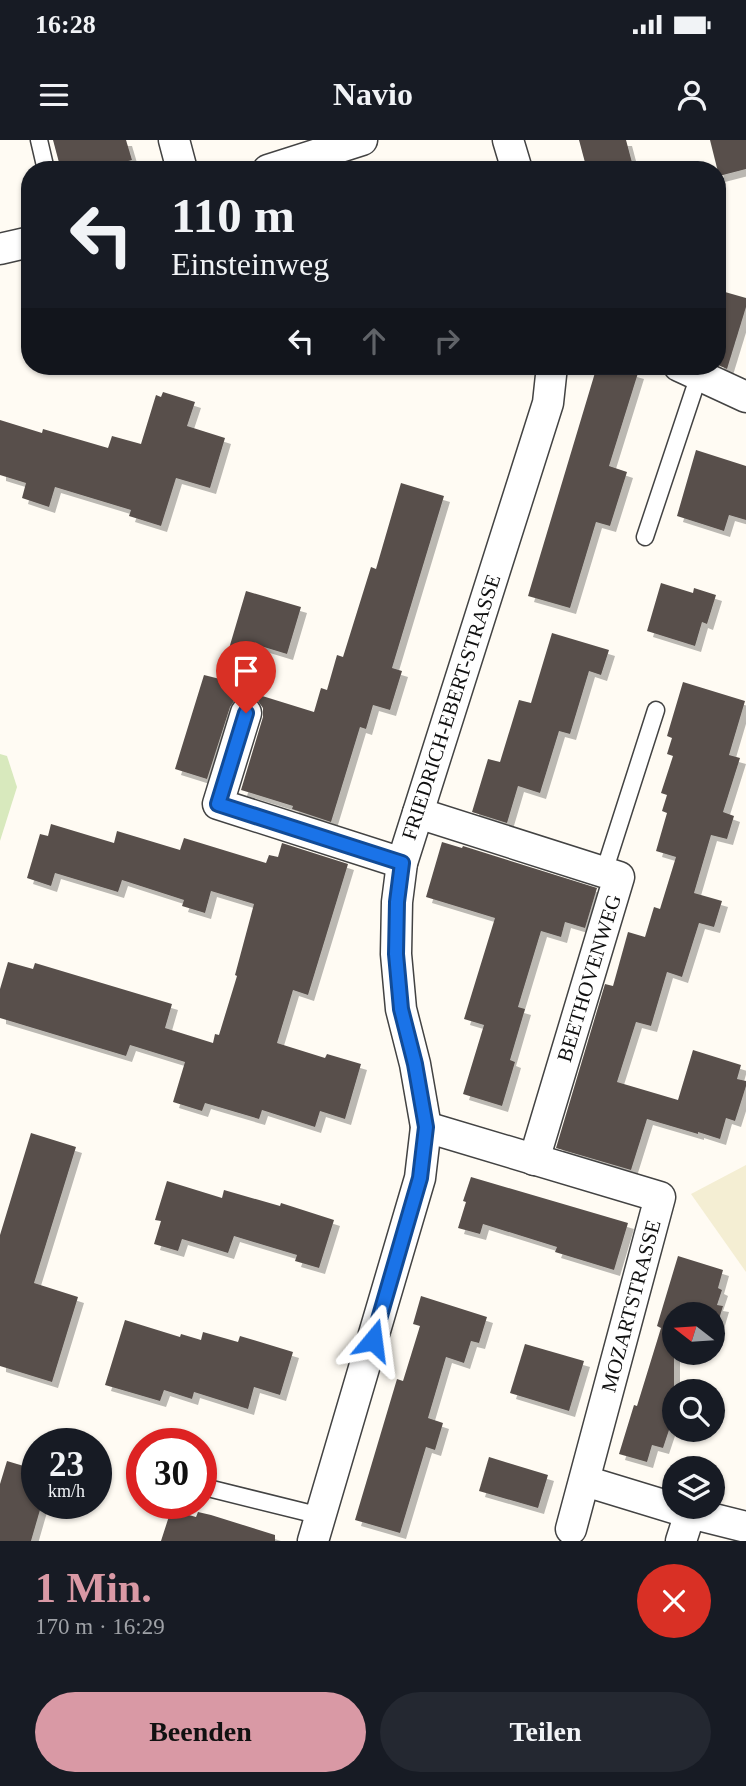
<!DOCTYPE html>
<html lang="de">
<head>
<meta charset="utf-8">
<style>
	:root { --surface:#171b24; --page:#242831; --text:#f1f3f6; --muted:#9ea1a6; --accent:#d999a5 }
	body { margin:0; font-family:Georgia,serif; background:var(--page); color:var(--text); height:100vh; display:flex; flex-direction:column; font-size:26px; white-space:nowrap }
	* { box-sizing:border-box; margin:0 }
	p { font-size:23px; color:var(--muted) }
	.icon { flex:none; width:38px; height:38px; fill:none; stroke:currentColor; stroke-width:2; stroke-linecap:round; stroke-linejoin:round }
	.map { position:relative; height:1401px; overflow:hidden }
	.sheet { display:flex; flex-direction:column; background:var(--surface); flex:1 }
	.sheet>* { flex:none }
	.hud { position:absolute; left:21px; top:21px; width:705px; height:214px; border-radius:28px; box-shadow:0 2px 5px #0004; background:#171b24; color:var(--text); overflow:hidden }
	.needle { width:46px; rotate:287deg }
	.fabs { position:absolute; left:662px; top:1162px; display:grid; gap:14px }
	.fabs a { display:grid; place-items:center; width:63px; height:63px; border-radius:50%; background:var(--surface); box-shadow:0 2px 5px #0004; font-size:35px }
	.speed { position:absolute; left:21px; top:1288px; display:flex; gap:14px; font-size:35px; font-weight:700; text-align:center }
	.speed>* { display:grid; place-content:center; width:91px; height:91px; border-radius:50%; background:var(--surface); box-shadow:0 2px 5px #0004; line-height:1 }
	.speed small { font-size:18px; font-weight:400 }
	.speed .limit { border:10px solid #d22; background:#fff; color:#111 }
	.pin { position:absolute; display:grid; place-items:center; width:60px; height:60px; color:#fff; margin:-72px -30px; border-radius:50% 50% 50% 0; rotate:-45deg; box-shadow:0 0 7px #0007 }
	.pin .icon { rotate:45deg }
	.me { position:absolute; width:77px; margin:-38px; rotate:16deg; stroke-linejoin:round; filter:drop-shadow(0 0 5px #0008) }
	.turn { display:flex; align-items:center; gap:24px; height:147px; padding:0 35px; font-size:32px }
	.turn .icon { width:91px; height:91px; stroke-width:2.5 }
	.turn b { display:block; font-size:49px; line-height:60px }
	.lanes { display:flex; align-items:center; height:66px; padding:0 35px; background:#0003; justify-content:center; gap:35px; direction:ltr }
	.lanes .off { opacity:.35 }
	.round { display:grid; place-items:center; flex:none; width:74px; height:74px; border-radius:37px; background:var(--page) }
	.head { display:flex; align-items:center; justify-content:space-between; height:119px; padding:0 35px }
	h1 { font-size:42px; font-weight:700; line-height:52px; color:var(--accent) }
	.button { display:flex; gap:14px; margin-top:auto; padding:14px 35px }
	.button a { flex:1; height:80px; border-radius:42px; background:var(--accent); color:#111; font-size:28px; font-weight:700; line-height:80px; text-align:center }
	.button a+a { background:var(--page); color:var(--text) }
	.status { display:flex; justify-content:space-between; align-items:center; height:49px; padding:0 35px; background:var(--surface); direction:ltr }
	.status svg { height:19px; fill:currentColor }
	header { display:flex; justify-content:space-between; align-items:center; height:91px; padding:0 35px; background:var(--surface); font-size:32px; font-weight:700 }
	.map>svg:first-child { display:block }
	.farmland { fill:#f4eed3 }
	.green { fill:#d8e9bd }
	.building { fill:#58504c; filter:url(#shadow) }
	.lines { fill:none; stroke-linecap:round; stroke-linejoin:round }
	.service-casing { stroke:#434343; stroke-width:19 }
	.minor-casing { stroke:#434343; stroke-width:33 }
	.service { stroke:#fff; stroke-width:16 }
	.minor { stroke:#fff; stroke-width:30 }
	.route-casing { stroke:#114b97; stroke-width:18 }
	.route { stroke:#1a73e8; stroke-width:12 }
	.labels { text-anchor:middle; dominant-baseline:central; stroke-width:7; stroke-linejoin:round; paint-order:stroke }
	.street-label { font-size:21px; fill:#101010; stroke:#fff }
</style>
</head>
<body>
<div class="status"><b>16:28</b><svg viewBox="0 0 49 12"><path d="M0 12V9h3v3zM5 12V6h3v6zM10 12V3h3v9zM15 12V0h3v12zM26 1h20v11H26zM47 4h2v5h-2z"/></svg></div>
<header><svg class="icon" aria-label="menu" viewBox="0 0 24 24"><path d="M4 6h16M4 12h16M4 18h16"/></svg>Navio<svg class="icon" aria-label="person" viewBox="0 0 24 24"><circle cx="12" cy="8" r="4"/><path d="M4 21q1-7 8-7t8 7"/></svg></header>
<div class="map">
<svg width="746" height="1401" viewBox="0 0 746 1401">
	<defs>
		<filter id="shadow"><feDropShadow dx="6" dy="6" stdDeviation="0" flood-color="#0004"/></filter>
	</defs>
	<rect width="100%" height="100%" fill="#fffbf3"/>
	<polygon class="farmland" points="746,1025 746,1132 691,1054"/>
	<polygon class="green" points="0,614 7,616 17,647 0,701"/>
	<g class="building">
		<polygon points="53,0 126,0 132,20 95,30 61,30"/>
		<polygon points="579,0 626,0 634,30 587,30"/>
		<polygon points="710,0 746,0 746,29 719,36"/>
		<polygon points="718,150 746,158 746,167 727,229 718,225"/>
		<polygon points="597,226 613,226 638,233 609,326 627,332 610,386 596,382 570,468 528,456"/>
		<polygon points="163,252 195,262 187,286 225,298 210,348 176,338 161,386 129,376 131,370 55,347 49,367 22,358 26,343 0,335 0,280 42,293 43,289 108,308 112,296 141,304 156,255 161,257"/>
		<polygon points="696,310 746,326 746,380 729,375 724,391 677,376"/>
		<polygon points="401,343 444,356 392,528 402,531 390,570 373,565 366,589 360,587 331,682 292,669 293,666 241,650 263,577 263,568 258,561 252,557 241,556 234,561 230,567 207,639 175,629 204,535 220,539 246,451 301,467 287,514 254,504 240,549 314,572 321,548 327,550 337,515 343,517 371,427 376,429"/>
		<polygon points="661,443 693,453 694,448 716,455 707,484 702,482 695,506 647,491"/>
		<polygon points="552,493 609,510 601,535 589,531 570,594 559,591 540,653 518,646 507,683 472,672 488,619 500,622 519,560 531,563"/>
		<polygon points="683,542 745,561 729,615 740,618 723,672 734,676 727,699 711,695 694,753 722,761 714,787 699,783 682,837 667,832 651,886 636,882 617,942 678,960 693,910 741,925 737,939 746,941 746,946 735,981 726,978 720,999 698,992 698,994 647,979 631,1030 556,1008 605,844 613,846 628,792 645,797 654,767 660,769 676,717 656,711 667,673 662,671 667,655 661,653 673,616 667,614 672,598 667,596"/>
		<polygon points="51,684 114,703 117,691 180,710 184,698 266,723 269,715 278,717 282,703 348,724 308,855 293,850 277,903 325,918 327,914 361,924 345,979 320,971 315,987 262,970 259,979 205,963 202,971 173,962 185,922 130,905 126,916 0,878 0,849 8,822 33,829 35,823 172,864 165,888 213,903 215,894 219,895 237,836 235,835 254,764 211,751 205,773 182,766 184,760 122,740 118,752 55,733 51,746 27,738 40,694 48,696"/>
		<polygon points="442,702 462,708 463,706 597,748 585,788 565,782 561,797 541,791 518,867 525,869 510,920 515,922 502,966 463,954 484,885 464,879 495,778 426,757"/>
		<polygon points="31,993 76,1007 34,1143 78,1157 52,1242 0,1226 0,1095"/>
		<polygon points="471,1037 628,1083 614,1130 555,1112 557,1107 483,1084 480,1094 458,1088 466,1062 463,1061"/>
		<polygon points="167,1041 222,1058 224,1050 280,1066 281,1063 334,1080 319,1128 295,1121 297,1115 234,1096 228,1113 182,1099 178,1111 154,1104 161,1081 155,1080"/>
		<polygon points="678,1116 723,1130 718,1148 722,1150 717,1165 723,1166 712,1203 712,1174 674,1174 674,1275 663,1308 652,1305 647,1322 619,1314 634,1265 637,1266 661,1188 657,1186"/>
		<polygon points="421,1156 487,1177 479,1203 471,1201 464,1223 446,1217 428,1278 443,1283 435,1310 426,1307 400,1393 355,1380 397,1239 403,1241 420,1186 413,1184"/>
		<polygon points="125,1180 180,1197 181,1194 201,1200 203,1192 238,1202 240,1196 293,1212 280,1255 254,1247 248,1269 194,1252 192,1259 164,1250 160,1261 105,1245"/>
		<polygon points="525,1204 584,1221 569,1271 510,1253"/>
		<polygon points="489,1317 548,1335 538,1368 479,1351"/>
		<polygon points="7,1321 37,1330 37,1363 42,1363 31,1401 0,1401 0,1344"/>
		<polygon points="171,1370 196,1377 198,1372 211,1375 275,1395 275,1401 161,1401"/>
	</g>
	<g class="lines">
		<g class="service-casing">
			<g id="service">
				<polyline points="39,0 46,30"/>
				<polyline points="645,397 699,235"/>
				<polyline points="604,732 656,570"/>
				<polyline points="212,1349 321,1376"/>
			</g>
		</g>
		<g class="minor-casing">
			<g id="minor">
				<polyline points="174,0 182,30"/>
				<polyline points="508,0 517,30"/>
				<polyline points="268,30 362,0"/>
				<polyline points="0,109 30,102"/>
				<polyline points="679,226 746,257"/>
				<polyline points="246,573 218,664 402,723"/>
				<polyline points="418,673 619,737 534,1020"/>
				<polyline points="426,987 660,1057 571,1389"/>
				<polyline points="585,1341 690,1373 746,1387"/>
				<polyline points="313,1401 420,1038 426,987 415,924 401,869 396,814 397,762 402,723 548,263 552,226"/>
				<polyline points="681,1401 690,1373"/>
			</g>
		</g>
		<use href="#service" class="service"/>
		<use href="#minor" class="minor"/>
	</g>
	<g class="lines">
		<g class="route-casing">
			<polyline id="route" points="246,573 218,664 402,723 397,762 396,814 401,869 415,924 426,987 420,1038 373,1200"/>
		</g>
		<use href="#route" class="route"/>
	</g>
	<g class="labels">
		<g class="street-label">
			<text transform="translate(451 567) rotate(-72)">FRIEDRICH-EBERT-STRASSE</text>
			<text transform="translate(589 838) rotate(-73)">BEETHOVENWEG</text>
			<text transform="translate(631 1166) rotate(-75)">MOZARTSTRASSE</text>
		</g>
	</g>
</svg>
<div class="fabs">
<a><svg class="needle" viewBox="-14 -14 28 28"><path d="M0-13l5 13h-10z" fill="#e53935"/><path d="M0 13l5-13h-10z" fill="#9ea1a6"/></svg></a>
<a><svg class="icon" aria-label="search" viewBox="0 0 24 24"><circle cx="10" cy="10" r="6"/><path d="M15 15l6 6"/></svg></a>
<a><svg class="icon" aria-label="layers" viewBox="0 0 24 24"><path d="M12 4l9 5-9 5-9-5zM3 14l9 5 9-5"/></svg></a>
</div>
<div class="speed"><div>23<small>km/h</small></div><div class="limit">30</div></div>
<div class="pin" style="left:246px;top:573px;background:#d93025"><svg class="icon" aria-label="arrive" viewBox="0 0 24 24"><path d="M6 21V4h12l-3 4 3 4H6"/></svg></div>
<svg class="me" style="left:373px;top:1200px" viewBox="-20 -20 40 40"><path d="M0-17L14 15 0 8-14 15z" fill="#1a73e8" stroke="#fff" stroke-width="4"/></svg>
<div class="hud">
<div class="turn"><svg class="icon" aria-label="left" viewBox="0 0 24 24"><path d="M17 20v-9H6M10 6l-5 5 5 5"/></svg><div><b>110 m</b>Einsteinweg</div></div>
<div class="lanes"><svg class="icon" aria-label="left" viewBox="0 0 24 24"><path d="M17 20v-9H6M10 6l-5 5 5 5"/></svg><svg class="icon off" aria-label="ahead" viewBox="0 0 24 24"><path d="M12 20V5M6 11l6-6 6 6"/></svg><svg class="icon off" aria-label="right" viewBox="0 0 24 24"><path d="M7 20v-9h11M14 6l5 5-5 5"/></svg></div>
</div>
</div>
<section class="sheet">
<div class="head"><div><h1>1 Min.</h1><p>170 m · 16:29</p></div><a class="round" style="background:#d93025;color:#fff"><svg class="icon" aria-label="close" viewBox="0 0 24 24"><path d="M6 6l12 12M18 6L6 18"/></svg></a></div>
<div class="button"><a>Beenden</a><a>Teilen</a></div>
</section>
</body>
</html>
